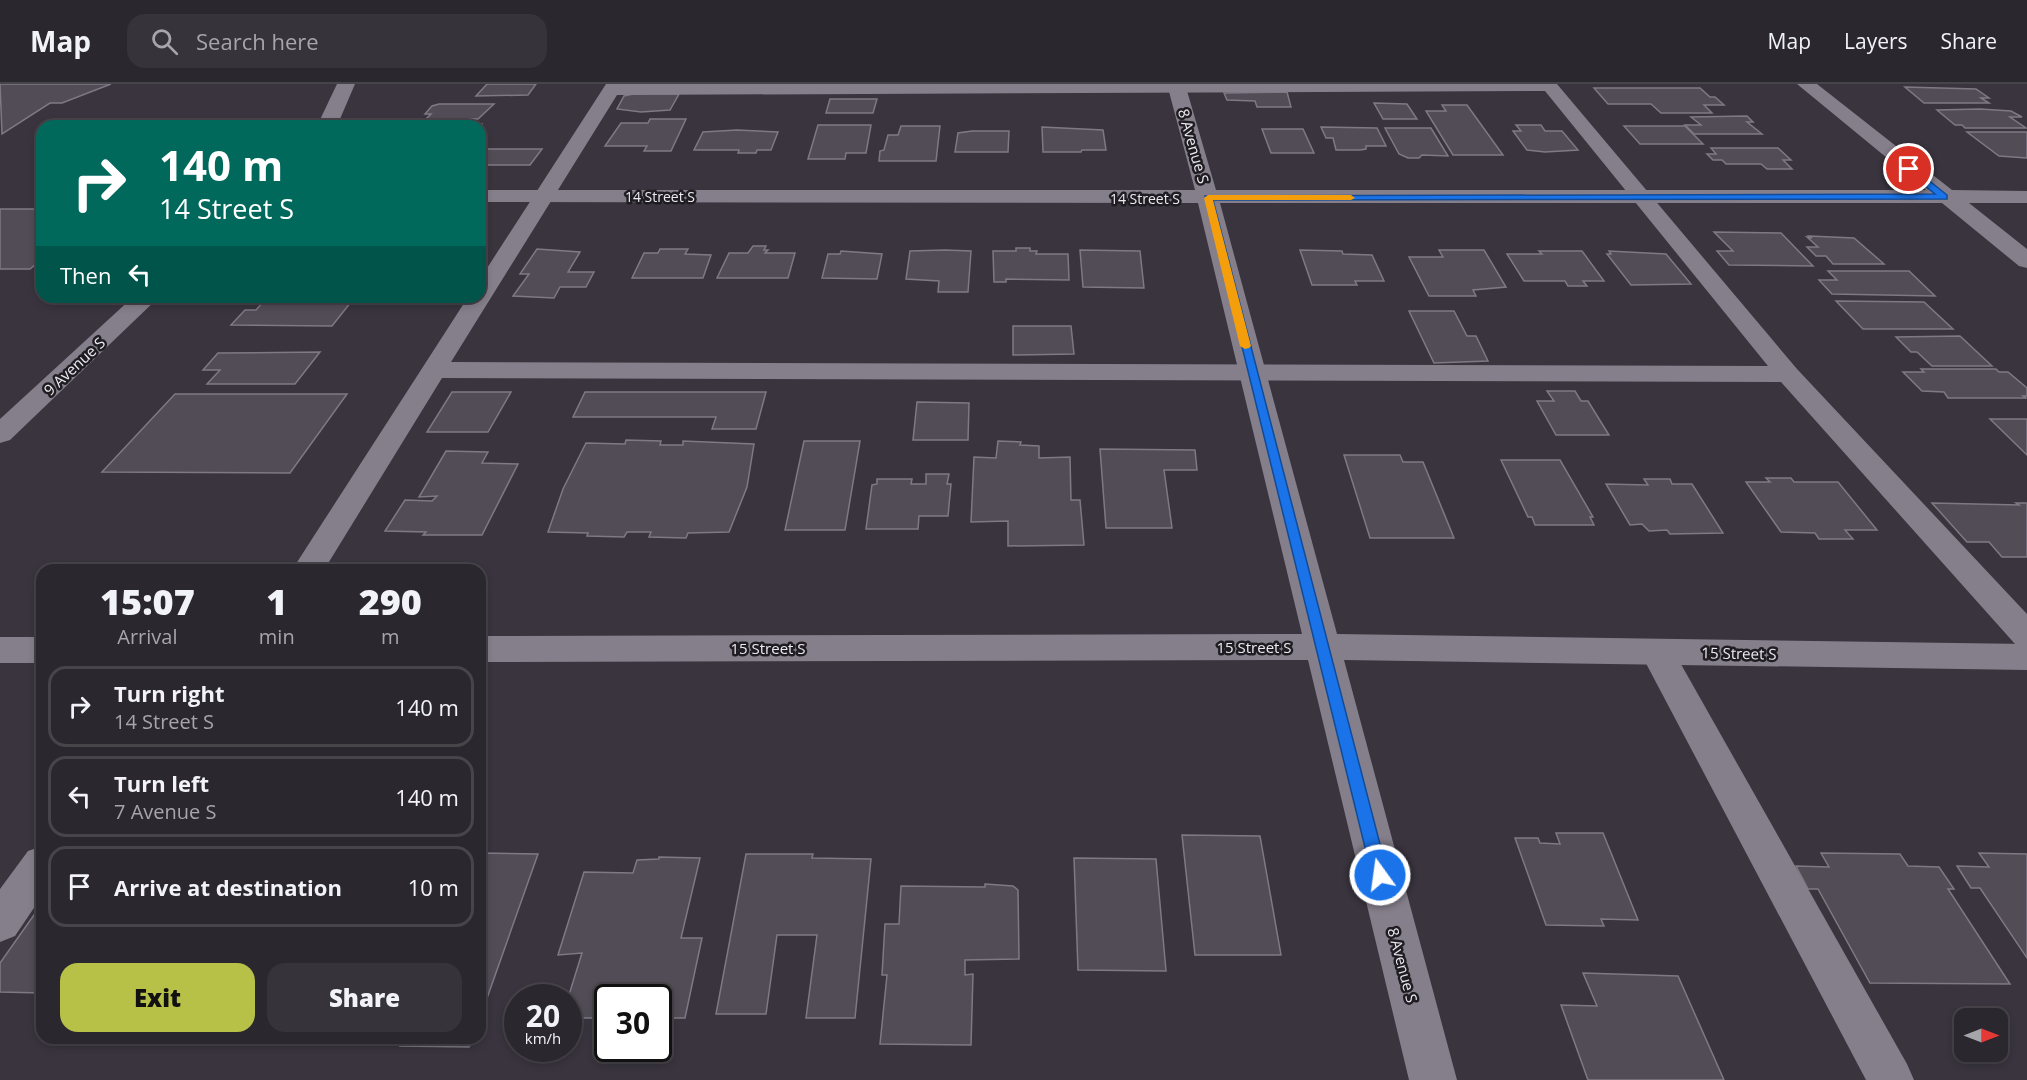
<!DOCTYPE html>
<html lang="en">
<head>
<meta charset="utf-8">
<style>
	:root { --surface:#2b272e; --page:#37333a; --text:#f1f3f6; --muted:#a6a5aa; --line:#47444a; --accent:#b8c147 }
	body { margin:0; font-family:"Open Sans",sans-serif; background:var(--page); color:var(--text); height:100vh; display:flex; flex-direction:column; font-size:22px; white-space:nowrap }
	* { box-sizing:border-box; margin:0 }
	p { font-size:20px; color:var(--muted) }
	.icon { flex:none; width:33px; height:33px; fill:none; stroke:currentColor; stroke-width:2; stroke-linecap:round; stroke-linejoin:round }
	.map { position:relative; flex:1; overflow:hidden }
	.drawer { position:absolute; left:36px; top:480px; width:450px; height:480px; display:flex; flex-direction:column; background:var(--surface); border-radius:18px; box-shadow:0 3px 9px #0003,0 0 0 2px var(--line) }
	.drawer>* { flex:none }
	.top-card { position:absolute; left:36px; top:36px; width:450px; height:183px; border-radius:18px; box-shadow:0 3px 9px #0003,0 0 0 2px var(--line); background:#00695c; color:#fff; overflow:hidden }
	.needle { width:39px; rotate:90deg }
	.buttons { position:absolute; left:1954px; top:924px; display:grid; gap:12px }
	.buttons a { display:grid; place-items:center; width:54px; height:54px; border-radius:12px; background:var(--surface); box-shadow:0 3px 9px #0003,0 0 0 2px var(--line); font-size:30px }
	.speed { position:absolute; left:504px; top:900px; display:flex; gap:12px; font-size:30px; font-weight:700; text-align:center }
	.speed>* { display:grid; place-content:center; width:78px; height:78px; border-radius:50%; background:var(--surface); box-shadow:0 3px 9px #0003,0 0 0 2px var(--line); line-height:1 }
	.speed small { font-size:15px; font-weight:400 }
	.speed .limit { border:3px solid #111; border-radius:9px; background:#fff; color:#111 }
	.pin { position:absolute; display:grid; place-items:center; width:51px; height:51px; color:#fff; margin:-26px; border:3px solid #fff; border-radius:50%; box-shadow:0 2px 6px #0007 }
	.me { position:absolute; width:66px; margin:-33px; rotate:346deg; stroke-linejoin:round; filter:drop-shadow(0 0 4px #0008) }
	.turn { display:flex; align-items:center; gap:21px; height:126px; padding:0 24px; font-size:27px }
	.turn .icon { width:78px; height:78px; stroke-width:2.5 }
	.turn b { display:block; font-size:42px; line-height:51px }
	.then { display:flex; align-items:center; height:57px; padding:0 24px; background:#0003; gap:12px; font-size:22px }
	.eta { display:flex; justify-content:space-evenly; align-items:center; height:102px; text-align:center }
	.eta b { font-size:36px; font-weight:800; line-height:42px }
	.action { display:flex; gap:12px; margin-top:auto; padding:12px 24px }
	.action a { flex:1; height:69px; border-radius:18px; background:var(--accent); color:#111; font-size:24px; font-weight:800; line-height:69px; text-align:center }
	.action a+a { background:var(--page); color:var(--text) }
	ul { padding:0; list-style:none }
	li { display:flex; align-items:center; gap:18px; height:81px; margin:0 12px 9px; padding:0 12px; border:3px solid var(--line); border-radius:18px }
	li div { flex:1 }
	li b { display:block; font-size:22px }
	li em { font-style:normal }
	header { display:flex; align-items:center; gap:36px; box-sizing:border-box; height:84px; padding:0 30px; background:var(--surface); border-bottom:2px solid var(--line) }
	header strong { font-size:28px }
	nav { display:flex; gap:33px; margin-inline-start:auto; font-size:21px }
	.search { width:420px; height:54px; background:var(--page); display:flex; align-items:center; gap:15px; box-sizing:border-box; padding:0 21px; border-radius:18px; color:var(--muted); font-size:22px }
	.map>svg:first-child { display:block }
	.building { fill:#514c56; stroke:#7f7985; stroke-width:1.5 }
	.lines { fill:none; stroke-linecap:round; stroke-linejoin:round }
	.lane { fill:#857f8b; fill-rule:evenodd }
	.street { fill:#857f8b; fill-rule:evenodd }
	.route { fill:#1a73e8; stroke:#114b97; stroke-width:1.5 }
	.slow { fill:#f59e0b }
	.labels { text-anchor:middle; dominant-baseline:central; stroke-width:5; stroke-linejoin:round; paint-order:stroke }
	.far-street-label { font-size:14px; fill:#edeaf1; stroke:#1f1d22 }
	.street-label { font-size:15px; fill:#edeaf1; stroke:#1f1d22 }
</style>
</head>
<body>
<header>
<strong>Map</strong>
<div class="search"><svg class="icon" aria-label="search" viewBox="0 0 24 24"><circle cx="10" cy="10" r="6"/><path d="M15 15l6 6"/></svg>Search here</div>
<nav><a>Map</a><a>Layers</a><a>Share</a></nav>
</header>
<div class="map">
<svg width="2027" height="996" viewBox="0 0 2027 996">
	<rect width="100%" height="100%" fill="#39343e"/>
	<g class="building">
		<polygon points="0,0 111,0 62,19 50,19 2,50"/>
		<polygon points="487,0 536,0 528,11 476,12"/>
		<polygon points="1905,3 1976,5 1989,14 1981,14 1989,19 1924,19"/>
		<polygon points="1594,4 1700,4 1710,13 1715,13 1724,21 1704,21 1712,29 1661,29 1651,20 1608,20"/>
		<polygon points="1287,8 1291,23 1257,23 1255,17 1227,16 1224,9"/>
		<polygon points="633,10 679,10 670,26 641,28 617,25 624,12"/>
		<polygon points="830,15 877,15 873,29 826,29"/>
		<polygon points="1374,19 1407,20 1417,35 1383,35"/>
		<polygon points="439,20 494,20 478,35 426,35 431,30 425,30 432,22"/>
		<polygon points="1442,21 1467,21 1503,71 1453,71 1426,27 1446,27"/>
		<polygon points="1980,25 2011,27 2022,33 2010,33 2026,44 1965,44 1962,41 1955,41 1937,26"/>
		<polygon points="1747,32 1753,38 1747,38 1762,50 1694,50 1685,41 1701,41 1691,33"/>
		<polygon points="650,35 686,35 671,67 644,67 647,62 605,62 621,39 648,39"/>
		<polygon points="432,40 482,40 480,43 430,42"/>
		<polygon points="818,41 871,41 866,69 846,69 845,75 808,75"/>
		<polygon points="1516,41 1541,41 1545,47 1562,47 1578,66 1545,68 1527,66 1513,47 1521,47"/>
		<polygon points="901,42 940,42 936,77 879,77 880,67 884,66 888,51 898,51"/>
		<polygon points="1624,42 1685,42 1703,60 1640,60"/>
		<polygon points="1042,43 1103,46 1106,66 1082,66 1081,68 1043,68"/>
		<polygon points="1321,43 1377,44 1386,62 1366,62 1366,65 1360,66 1336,66 1333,54 1326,54"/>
		<polygon points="1385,44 1431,44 1448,72 1422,71 1419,74 1408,74 1399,70"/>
		<polygon points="1262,45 1303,45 1314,69 1271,69"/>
		<polygon points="737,46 778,48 771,66 757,66 756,69 738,69 739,66 694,66 703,48"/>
		<polygon points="972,47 1009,47 1008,68 955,68 958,49"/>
		<polygon points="1967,48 2027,48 2027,74 1999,72"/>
		<polygon points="1711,64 1778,64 1791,76 1783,76 1792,85 1767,85 1761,80 1726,80 1722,76 1713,76 1707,70 1716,70"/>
		<polygon points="480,65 542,65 530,81 480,81"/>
		<polygon points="0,125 42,125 42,175 30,185 0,185"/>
		<polygon points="1714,148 1781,149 1813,182 1729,181 1717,167 1733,167"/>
		<polygon points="1809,152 1854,154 1884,180 1833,180 1826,172 1816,172 1807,163 1818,163 1807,153 1812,154"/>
		<polygon points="753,162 766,162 764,166 768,166 765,169 795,169 788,194 717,194 729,169 748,169"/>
		<polygon points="1016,164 1030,164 1030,167 1037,167 1036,170 1068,170 1069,196 1006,195 1006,198 994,198 993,167 1016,167"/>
		<polygon points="537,165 580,168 568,188 594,188 586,203 560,203 554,214 513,212 529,190 520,190"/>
		<polygon points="660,165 688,165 685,170 711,171 703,194 632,194 644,169 658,169"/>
		<polygon points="945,166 971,167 968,208 938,208 939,197 906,195 910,167"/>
		<polygon points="1080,166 1140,167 1144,204 1083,203"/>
		<polygon points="1300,166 1342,167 1343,170 1372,171 1384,197 1355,197 1357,201 1312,201"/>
		<polygon points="1439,166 1484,166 1506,203 1473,206 1476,212 1429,212 1409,173 1443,173"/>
		<polygon points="841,167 882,170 877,195 822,194 828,170 840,170"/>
		<polygon points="1539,167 1582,167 1604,197 1583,197 1587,202 1568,202 1565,197 1524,197 1507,170 1542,170"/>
		<polygon points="1609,167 1666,170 1691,200 1631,201 1607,170 1611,170"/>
		<polygon points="1828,187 1909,187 1935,212 1832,210 1819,196 1837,196"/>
		<polygon points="259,213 355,213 332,242 231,241 245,226 256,226 263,218 254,218"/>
		<polygon points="1836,217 1924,218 1953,245 1863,245"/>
		<polygon points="1409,227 1454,227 1467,252 1476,252 1488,277 1434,279"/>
		<polygon points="1013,242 1071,242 1074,270 1013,271"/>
		<polygon points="1960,252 1992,282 1932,282 1917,268 1911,268 1896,253"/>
		<polygon points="320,268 295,300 207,300 220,286 203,286 218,269"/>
		<polygon points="1921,285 1996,285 1999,288 2008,288 2027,304 2027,312 2023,312 2026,314 1948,314 1944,308 1922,307 1903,288 1924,288"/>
		<polygon points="1547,307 1575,307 1581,317 1588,317 1609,351 1556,351 1537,317 1554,317"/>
		<polygon points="452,308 511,308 488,348 427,348"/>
		<polygon points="585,308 766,308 756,345 712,345 716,333 573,333"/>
		<polygon points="175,310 347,310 290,389 102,388"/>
		<polygon points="917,318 969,319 968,356 913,356"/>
		<polygon points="1990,335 2027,335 2027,371"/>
		<polygon points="626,356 661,357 660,361 683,361 683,357 754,360 747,403 729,448 688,449 686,454 649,453 651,448 627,448 624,453 587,452 588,449 548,448 563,405 586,359 625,360"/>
		<polygon points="804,357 860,357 845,446 785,446"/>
		<polygon points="998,357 1021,358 1020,361 1039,362 1039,374 1070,373 1071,416 1080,416 1084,461 1008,462 1008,437 971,438 974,373 996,374"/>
		<polygon points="1100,365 1195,366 1197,386 1164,386 1172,444 1106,444"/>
		<polygon points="446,367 488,368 482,379 518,380 482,451 423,451 426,448 385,447 405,416 432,417 437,412 419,413"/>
		<polygon points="1344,371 1400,371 1403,378 1423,378 1454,454 1370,454"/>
		<polygon points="1501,376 1560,376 1593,433 1590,433 1594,441 1535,441 1532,433 1528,433"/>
		<polygon points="926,390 949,390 947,400 951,400 948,432 919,432 918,445 866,445 872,401 877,400 877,395 912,395 911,400 926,400"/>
		<polygon points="1766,394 1791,394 1794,398 1838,398 1877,446 1845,446 1853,455 1819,455 1815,449 1781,448 1746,398 1770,398"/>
		<polygon points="1644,395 1670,395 1672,400 1692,400 1723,449 1670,450 1667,446 1649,447 1642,440 1630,441 1606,400 1648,401"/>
		<polygon points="1932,419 2019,421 2016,419 2027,419 2027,473 2002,473 1989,458 1967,458"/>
		<polygon points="1556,749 1603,749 1638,836 1601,835 1604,842 1546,841 1515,754 1538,754 1540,759 1560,760"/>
		<polygon points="1182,751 1260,752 1281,871 1195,871"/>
		<polygon points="480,769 538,770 480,934"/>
		<polygon points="1821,769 1900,770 1908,782 1939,783 1954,805 1948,805 2010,900 1870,899 1818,805 1808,805 1796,782 1829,783"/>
		<polygon points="1979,769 2027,770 2027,874 1980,804 1971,804 1957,782 1989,783"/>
		<polygon points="746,770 813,770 812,774 871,775 855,934 806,934 817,851 777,851 766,930 716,930"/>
		<polygon points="659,773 700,774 681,854 702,854 685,934 658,934 658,914 608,914 608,934 568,934 568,914 582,869 558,871 584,788 633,789 637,776 659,775"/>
		<polygon points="1074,774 1156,775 1166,887 1078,886"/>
		<polygon points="985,800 1013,802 1018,806 1019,875 965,876 965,891 973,890 971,961 880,960 887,891 882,891 885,840 899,840 901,802 985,803"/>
		<polygon points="41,821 42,909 0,908 0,879"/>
		<polygon points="1583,889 1678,892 1724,996 1588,996 1561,921 1597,922"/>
		<polygon points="403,954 473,954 469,963 400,962"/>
	</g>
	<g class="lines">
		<g class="lane">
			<path d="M606 0H1557L1797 285 2027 530V563L2015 560 1781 298 442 294 324 486H292L468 213H480V195ZM1545 7 1768 282 451 278 617 11Z"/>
			<polygon points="1657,555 1669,559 1907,980 1914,996 1866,996 1640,568 1645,559"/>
			<polygon points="42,762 42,812 15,852 0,858 0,805 28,767"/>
		</g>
		<g class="street">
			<polygon points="337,0 355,0 337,42 317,42"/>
			<polygon points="1167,0 1185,0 1216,106 1926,106 1797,0 1817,0 1952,106 2027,107 2027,119 1969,119 2027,165 2027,184 2019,182 1942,119 1220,119 1337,550 2027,560 2027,586 1344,576 1457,996 1409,996 1308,576 480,578 480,552 1302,550 1198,119 480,118 480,106 1195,106"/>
			<polygon points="133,213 159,213 10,356 0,359 0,335"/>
			<rect x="0" y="553" width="42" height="26"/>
		</g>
	</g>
	<polygon class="route" points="1906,83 1912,83 1947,111 1947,115 1213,116 1388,791 1386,796 1380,799 1373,796 1205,112 1935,110 1906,87"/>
	<polygon class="slow" points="1208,111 1351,111 1355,114 1351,116 1213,116 1251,262 1249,264 1245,265 1240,262 1204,114"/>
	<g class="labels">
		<g class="far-street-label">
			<text x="660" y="112">14 Street S</text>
			<text x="1145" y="114">14 Street S</text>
		</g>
		<g class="street-label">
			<text transform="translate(1194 62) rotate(74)">8 Avenue S</text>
			<text transform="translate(74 282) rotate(-43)">9 Avenue S</text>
			<text x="1254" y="563">15 Street S</text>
			<text x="768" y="564">15 Street S</text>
			<text transform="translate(1739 569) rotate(1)">15 Street S</text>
			<text transform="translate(1403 881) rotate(75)">8 Avenue S</text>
		</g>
	</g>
</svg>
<div class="buttons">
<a><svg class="needle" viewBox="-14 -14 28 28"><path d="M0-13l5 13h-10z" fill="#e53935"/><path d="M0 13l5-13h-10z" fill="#a6a5aa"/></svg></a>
</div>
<div class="speed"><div>20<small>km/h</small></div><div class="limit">30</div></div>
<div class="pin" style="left:1909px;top:85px;background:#d93025"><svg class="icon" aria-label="arrive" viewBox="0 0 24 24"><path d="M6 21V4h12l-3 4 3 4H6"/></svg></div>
<svg class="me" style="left:1380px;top:791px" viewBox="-20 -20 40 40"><circle r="17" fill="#1a73e8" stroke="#fff" stroke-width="3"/><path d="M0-11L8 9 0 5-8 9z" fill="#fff"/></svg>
<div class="top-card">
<div class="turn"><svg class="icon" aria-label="right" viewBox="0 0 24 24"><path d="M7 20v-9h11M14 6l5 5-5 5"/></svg><div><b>140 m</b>14 Street S</div></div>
<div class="then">Then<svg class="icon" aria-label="left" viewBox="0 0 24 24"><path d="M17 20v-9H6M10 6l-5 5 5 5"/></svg></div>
</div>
<section class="drawer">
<div class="eta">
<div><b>15:07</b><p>Arrival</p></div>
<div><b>1</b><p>min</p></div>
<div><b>290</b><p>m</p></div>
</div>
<ul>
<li><svg class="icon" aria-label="right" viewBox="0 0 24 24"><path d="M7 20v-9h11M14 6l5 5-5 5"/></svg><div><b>Turn right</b><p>14 Street S</p></div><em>140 m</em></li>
<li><svg class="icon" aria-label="left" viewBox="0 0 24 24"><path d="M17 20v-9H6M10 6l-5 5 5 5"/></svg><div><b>Turn left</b><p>7 Avenue S</p></div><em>140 m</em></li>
<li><svg class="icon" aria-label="arrive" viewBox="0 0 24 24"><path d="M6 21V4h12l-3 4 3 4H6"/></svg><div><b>Arrive at destination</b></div><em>10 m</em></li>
</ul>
<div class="action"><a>Exit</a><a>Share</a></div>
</section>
</div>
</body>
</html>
